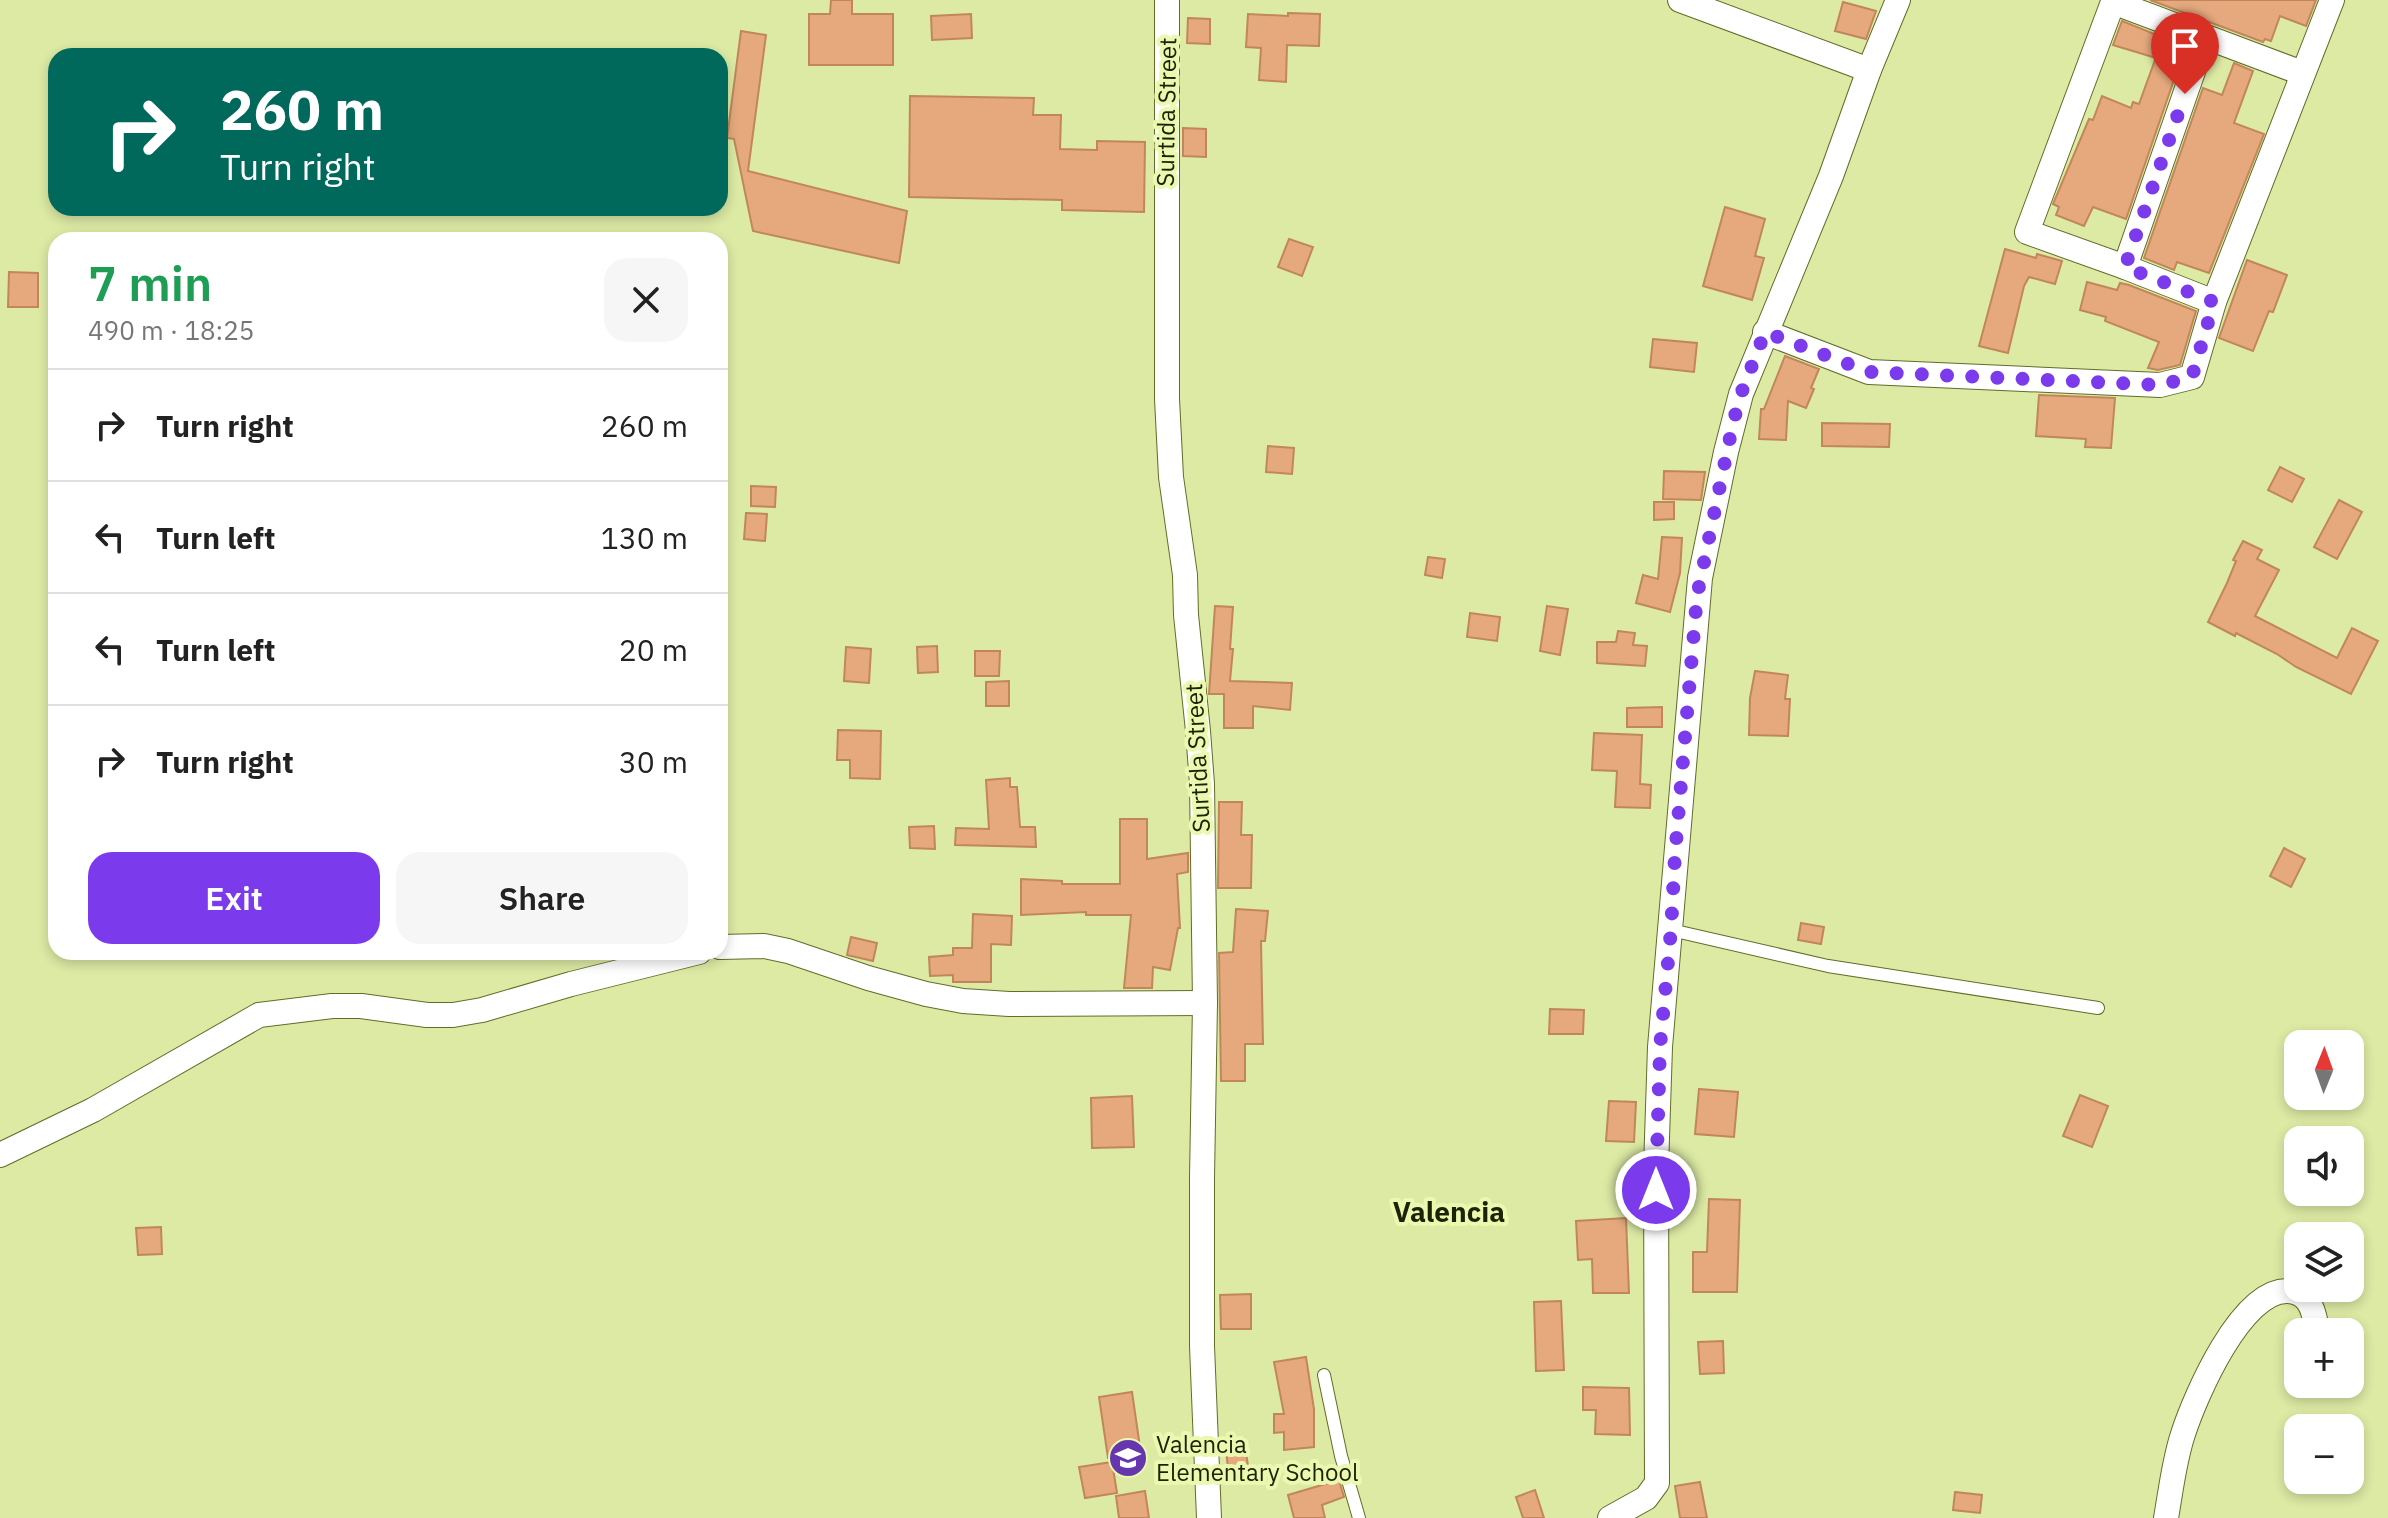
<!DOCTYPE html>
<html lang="en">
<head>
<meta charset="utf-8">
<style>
	:root { --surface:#fff; --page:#f6f6f6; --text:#222; --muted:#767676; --line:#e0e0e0; --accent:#7c3aed }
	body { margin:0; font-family:"IBM Plex Sans",sans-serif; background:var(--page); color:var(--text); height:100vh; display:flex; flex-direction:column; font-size:30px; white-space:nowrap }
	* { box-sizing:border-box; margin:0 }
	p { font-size:26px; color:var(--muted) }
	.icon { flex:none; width:44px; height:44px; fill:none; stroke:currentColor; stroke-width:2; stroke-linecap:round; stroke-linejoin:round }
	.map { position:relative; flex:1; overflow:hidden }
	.side { position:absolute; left:48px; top:232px; width:680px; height:728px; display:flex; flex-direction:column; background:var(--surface); border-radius:24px; box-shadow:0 4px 12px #0003 }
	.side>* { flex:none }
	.top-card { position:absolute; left:48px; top:48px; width:680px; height:168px; border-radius:24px; box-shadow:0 4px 12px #0003; background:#00695c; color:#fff; overflow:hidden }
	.needle { width:52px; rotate:1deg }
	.controls { position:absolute; left:2284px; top:1030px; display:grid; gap:16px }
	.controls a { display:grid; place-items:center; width:80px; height:80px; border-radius:16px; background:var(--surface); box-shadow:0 4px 12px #0003; font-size:40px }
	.pin { position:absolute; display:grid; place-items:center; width:68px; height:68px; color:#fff; margin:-82px -34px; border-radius:50% 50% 50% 0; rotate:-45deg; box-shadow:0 0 8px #0007 }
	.pin .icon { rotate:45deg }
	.me { position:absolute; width:88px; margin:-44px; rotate:0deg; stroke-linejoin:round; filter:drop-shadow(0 0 6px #0008) }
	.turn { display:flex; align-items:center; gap:28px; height:168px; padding:0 40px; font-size:36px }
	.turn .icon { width:104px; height:104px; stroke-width:2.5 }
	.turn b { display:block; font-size:56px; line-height:68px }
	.round { display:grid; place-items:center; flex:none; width:84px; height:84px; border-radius:24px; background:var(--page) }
	.overview { display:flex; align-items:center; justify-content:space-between; height:136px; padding:0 40px }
	h1 { font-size:48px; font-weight:600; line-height:60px; color:#1e9e55 }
	.cta { display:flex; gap:16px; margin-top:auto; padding:16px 40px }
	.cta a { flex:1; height:92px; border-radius:24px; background:var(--accent); color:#fff; font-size:32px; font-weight:600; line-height:92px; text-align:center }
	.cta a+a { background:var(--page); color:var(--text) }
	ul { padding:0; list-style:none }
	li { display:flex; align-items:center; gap:24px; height:112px; padding:0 40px; border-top:2px solid var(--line) }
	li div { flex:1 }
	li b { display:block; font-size:30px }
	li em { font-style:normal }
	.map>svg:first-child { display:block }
	.building { fill:#e5a97d; stroke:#c1875b; stroke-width:2 }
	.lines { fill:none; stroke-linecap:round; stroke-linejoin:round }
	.lane-casing { stroke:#626c28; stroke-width:14 }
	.street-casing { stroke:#626c28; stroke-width:26 }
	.lane { stroke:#fff; stroke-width:12 }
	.street { stroke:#fff; stroke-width:24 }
	.route { stroke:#7c3aed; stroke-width:14; stroke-dasharray:0 25.2 }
	.labels { text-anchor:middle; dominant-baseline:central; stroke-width:8; stroke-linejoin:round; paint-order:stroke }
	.street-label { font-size:24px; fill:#1d2206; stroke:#eaf8b0 }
	.poi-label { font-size:24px; fill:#1d2206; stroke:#eaf8b0; text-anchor:start }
	.quarter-label { font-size:28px; font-weight:bold; fill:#1d2206; stroke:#eaf8b0 }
</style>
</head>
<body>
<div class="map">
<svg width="2388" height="1518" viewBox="0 0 2388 1518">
	<rect width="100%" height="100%" fill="#dceaa4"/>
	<g class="building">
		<polygon points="831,0 852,0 852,14 893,14 893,65 809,65 809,14 830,14"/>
		<polygon points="2150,0 2316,0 2306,26 2280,16 2271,41 2265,39 2263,42"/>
		<polygon points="1843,2 1876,11 1866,39 1835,31"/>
		<polygon points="1288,13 1320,14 1319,46 1287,45 1286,82 1259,80 1261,48 1246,47 1248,14 1288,16"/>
		<polygon points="971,14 972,38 932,40 931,16"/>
		<polygon points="1188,18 1210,19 1210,44 1187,43"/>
		<polygon points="2122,21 2162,37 2156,58 2113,45"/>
		<polygon points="741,31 766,35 748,171 907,211 899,263 753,231 734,139 727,138"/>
		<polygon points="2155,60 2178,68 2126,219 2093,207 2084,226 2056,215 2059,207 2053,204 2089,119 2093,120 2102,96 2131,108 2133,102 2139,104"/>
		<polygon points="2234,63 2253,71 2234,123 2264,134 2209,273 2177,262 2174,270 2144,258 2203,88 2222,95"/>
		<polygon points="910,96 1034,98 1033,115 1061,115 1060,149 1097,150 1097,141 1145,142 1144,212 1062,210 1062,200 909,197"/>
		<polygon points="1183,128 1206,129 1206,157 1183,156"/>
		<polygon points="1725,207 1765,219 1755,256 1764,258 1752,300 1703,286"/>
		<polygon points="1289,239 1313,247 1302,276 1278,267"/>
		<polygon points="2005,249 2036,258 2037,254 2062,261 2055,284 2029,277 2024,286 2008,353 1979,346"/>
		<polygon points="2247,260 2287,275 2273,312 2269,311 2253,351 2219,338"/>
		<polygon points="9,272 38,273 38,307 8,307"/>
		<polygon points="2087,282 2117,290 2120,283 2129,285 2196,311 2180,365 2158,370 2148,368 2159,342 2105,321 2106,317 2080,310"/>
		<polygon points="1653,339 1697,343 1694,372 1650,367"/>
		<polygon points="1785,356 1819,369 1811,388 1814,389 1806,408 1788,401 1786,440 1759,439 1761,409 1764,409"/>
		<polygon points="2039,395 2115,398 2111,448 2085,447 2086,439 2036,436"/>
		<polygon points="1822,423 1890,424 1889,447 1822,446"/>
		<polygon points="1268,446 1294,448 1292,474 1266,472"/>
		<polygon points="2280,467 2304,479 2292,502 2268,490"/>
		<polygon points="1664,471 1705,472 1701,500 1663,499"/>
		<polygon points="751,486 776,487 775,507 751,506"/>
		<polygon points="2339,500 2362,512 2337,559 2314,547"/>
		<polygon points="1654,502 1674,502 1674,519 1654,520"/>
		<polygon points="746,513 767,514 765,541 744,539"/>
		<polygon points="1662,537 1682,538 1680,573 1670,612 1636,603 1643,575 1658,579"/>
		<polygon points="2243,541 2262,550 2257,559 2279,570 2255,616 2337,658 2352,628 2378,641 2351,694 2296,667 2277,654 2236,633 2235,636 2208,622 2227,583 2236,561 2233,560"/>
		<polygon points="1428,557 1445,559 1442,578 1425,575"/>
		<polygon points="1215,606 1233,607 1230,649 1233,649 1230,681 1292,683 1290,710 1253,706 1253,728 1224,728 1224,694 1209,694"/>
		<polygon points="1547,606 1568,609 1560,655 1540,651"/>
		<polygon points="1470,613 1500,617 1497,641 1467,637"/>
		<polygon points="1618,631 1635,633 1633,645 1647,646 1645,666 1597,663 1597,642 1616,642"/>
		<polygon points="937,646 938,672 918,673 917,647"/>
		<polygon points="846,647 871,649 869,683 844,681"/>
		<polygon points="975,651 1000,651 999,676 975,676"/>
		<polygon points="1755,671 1788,675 1785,699 1790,699 1788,736 1749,735 1750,698"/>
		<polygon points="1009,681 1009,706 986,706 986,682"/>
		<polygon points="1662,707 1662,727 1627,727 1627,708"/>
		<polygon points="838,730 881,731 880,779 850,778 850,760 837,760"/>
		<polygon points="1594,733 1642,735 1640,784 1651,785 1650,808 1615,807 1617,771 1592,770"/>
		<polygon points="1010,778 1010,787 1017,787 1020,827 1035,827 1036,847 955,845 956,828 989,829 986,780"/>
		<polygon points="1219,802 1242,802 1241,835 1252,835 1251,888 1218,888"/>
		<polygon points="1120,819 1147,819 1147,859 1188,853 1188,872 1177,874 1180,928 1178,928 1170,970 1153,967 1152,988 1124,988 1131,915 1086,915 1086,912 1021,915 1021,879 1062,881 1062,884 1120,884"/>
		<polygon points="934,826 935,849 910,848 909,827"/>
		<polygon points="2284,848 2305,859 2291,887 2270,876"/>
		<polygon points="1236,909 1268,911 1265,941 1261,941 1263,1044 1245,1044 1245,1081 1221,1081 1219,953 1233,952"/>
		<polygon points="973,914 1012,916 1011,945 991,944 991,982 953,982 953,975 930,976 929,957 953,955 953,948 972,948"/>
		<polygon points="1801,923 1824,927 1821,944 1798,940"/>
		<polygon points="851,937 877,943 873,961 847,955"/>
		<polygon points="1550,1009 1584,1010 1583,1034 1549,1034"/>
		<polygon points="1699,1089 1738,1092 1734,1137 1695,1134"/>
		<polygon points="2080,1095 2108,1106 2092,1147 2063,1136"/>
		<polygon points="1132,1096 1134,1147 1092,1148 1091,1098"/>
		<polygon points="1609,1101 1636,1102 1634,1142 1606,1141"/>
		<polygon points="1709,1199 1740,1200 1737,1292 1693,1292 1693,1252 1707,1252"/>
		<polygon points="1626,1218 1629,1293 1593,1293 1592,1259 1578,1260 1576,1221"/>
		<polygon points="161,1227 162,1254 138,1255 136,1228"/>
		<polygon points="1251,1294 1251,1329 1221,1329 1220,1295"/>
		<polygon points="1561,1301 1564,1370 1536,1371 1534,1302"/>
		<polygon points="1723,1341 1724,1373 1700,1374 1698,1342"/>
		<polygon points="1306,1357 1314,1409 1314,1447 1284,1450 1284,1432 1274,1433 1274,1414 1284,1414 1274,1362"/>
		<polygon points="1583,1387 1629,1388 1630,1435 1595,1434 1596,1410 1583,1410"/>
		<polygon points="1132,1392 1141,1454 1108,1458 1099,1397"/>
		<polygon points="1244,1438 1248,1466 1228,1468 1225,1441"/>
		<polygon points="1112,1462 1117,1493 1085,1498 1079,1467"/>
		<polygon points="1339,1480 1344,1497 1322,1505 1325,1518 1294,1518 1288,1495"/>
		<polygon points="1700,1482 1707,1518 1680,1518 1675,1486"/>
		<polygon points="1535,1490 1544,1518 1523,1518 1516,1497"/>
		<polygon points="1145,1491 1149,1518 1119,1518 1116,1496"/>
		<polygon points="1955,1492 1982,1495 1980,1513 1953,1510"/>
	</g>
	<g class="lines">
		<g class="lane-casing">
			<g id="lane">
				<polyline points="1671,930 1828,966 2098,1008"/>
				<polyline points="1324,1375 1341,1456 1359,1518"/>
			</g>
		</g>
		<g class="street-casing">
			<g id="street">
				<polyline points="1167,0 1167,399 1171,477 1185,575 1186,615 1198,731 1202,784 1205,1003 1202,1178 1202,1346 1209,1518"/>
				<polyline points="1680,0 1869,70"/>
				<polyline points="2125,267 2205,37"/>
				<polyline points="2214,302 2125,267 2027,232 2113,2 2302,73"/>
				<polyline points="1765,332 1869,372 2160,385 2192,377 2214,302 2332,0"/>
				<polyline points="720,947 764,946 788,951 868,978 926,994 963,1001 1009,1004 1205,1003"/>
				<polyline points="0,1155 93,1110 259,1015 332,1006 361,1006 427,1015 453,1015 482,1010 571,984 699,952"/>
				<polyline points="1610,1518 1646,1498 1657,1483 1656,1168 1660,1047 1700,578 1726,452 1741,394 1831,176 1869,70 1898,0"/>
				<path d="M2166 1518C2171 1490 2174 1461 2183 1434 2195 1397 2241 1289 2288 1291 2308 1292 2313 1308 2316 1324"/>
			</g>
		</g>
		<use href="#lane" class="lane"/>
		<use href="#street" class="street"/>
	</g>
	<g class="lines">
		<polyline class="route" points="1656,1190 1660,1047 1671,930 1675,855 1697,596 1733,423 1741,394 1765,332 1869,372 2160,385 2192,377 2214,302 2125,267 2185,94"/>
	</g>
	<defs>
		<g id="school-disc" transform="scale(2)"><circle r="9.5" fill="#6636ae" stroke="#eaf8b0"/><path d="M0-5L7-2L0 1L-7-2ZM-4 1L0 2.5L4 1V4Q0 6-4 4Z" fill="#fff"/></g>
	</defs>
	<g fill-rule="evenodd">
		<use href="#school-disc" x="1128" y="1458"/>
	</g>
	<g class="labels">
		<g class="street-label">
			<text transform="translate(1166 112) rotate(-89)">Surtida Street</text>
			<text transform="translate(1197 758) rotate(-93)">Surtida Street</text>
		</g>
		<g class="poi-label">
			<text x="1156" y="1444">Valencia<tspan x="1156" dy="28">Elementary School</tspan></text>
		</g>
		<g class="quarter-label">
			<text x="1449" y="1211">Valencia</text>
		</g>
	</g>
</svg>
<div class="controls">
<a><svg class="needle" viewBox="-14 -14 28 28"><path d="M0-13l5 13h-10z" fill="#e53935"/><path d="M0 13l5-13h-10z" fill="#767676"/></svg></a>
<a><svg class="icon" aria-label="sound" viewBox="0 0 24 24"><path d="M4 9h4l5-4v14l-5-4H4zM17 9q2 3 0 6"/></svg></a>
<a><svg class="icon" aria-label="layers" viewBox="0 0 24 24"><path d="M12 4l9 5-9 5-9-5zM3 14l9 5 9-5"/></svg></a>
<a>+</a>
<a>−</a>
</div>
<div class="pin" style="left:2185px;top:94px;background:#d93025"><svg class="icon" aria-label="arrive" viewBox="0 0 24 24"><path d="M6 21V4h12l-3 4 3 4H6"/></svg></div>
<svg class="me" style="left:1656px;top:1190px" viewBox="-20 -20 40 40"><circle r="17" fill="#7c3aed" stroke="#fff" stroke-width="3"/><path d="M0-11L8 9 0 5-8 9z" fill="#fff"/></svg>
<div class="top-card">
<div class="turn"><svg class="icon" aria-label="right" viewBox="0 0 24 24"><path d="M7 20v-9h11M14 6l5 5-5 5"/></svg><div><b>260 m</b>Turn right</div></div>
</div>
<section class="side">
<div class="overview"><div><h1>7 min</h1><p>490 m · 18:25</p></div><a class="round"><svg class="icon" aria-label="close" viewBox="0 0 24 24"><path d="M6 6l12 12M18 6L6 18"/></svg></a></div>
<ul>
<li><svg class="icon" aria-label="right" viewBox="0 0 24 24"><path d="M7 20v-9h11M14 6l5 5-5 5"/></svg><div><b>Turn right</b></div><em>260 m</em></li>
<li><svg class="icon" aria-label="left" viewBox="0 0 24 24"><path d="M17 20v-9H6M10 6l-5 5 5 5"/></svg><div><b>Turn left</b></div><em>130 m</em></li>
<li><svg class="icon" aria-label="left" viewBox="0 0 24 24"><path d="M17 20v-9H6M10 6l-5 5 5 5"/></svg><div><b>Turn left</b></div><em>20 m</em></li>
<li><svg class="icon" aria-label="right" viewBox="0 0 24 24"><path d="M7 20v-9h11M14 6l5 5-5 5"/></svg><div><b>Turn right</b></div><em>30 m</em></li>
</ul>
<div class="cta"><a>Exit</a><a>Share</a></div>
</section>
</div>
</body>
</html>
